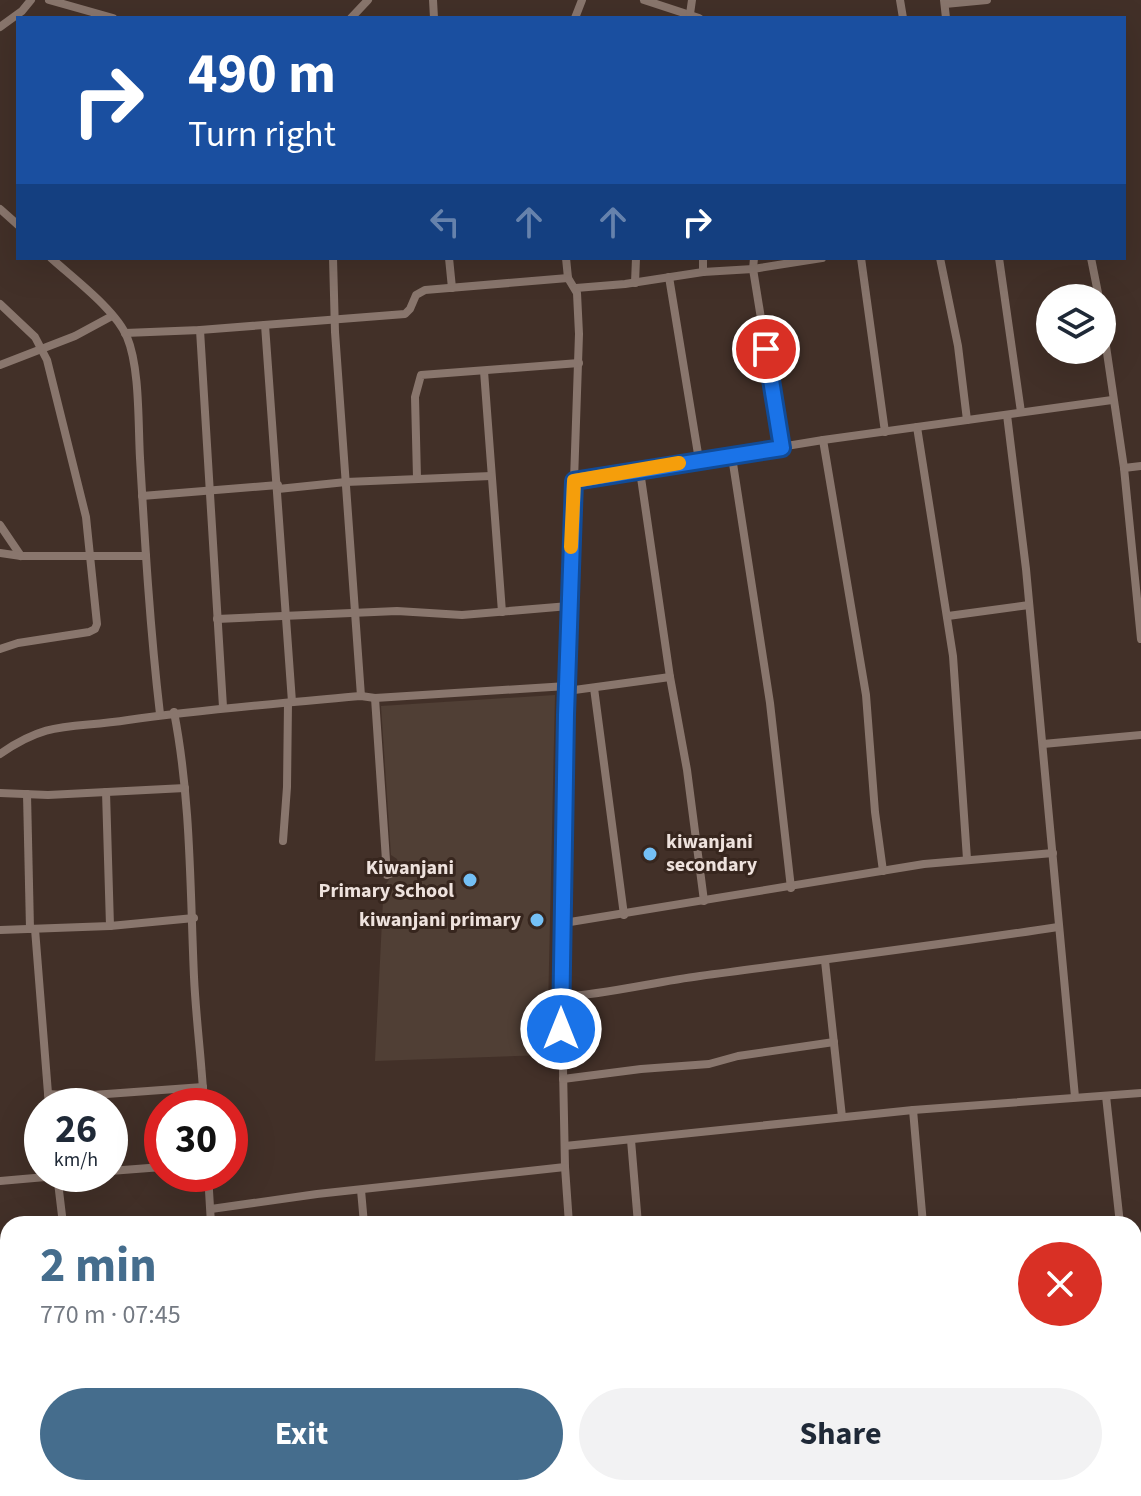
<!DOCTYPE html>
<html lang="en">
<head>
<meta charset="utf-8">
<style>
	:root { --surface:#fff; --page:#f2f2f3; --text:#1f2937; --muted:#747a83; --accent:#456d8d }
	body { margin:0; font-family:"Source Sans 3",sans-serif; background:var(--page); color:var(--text); height:100vh; display:flex; flex-direction:column; font-size:30px; white-space:nowrap }
	* { box-sizing:border-box; margin:0 }
	p { font-size:26px; color:var(--muted) }
	.icon { flex:none; width:44px; height:44px; fill:none; stroke:currentColor; stroke-width:2; stroke-linecap:round; stroke-linejoin:round }
	.map { position:relative; flex:1; overflow:hidden }
	.drawer { position:absolute; left:0px; top:1216px; width:1142px; height:280px; display:flex; flex-direction:column; background:var(--surface); border-radius:24px 24px 0 0; box-shadow:0 8px 32px #0002 }
	.drawer>* { flex:none }
	.hud { position:absolute; left:16px; top:16px; width:1110px; height:244px; border-radius:0px; box-shadow:0 8px 32px #0002; background:#1a4fa0; color:#fff; overflow:hidden }
	.fabs { position:absolute; left:1036px; top:284px; display:grid; gap:16px }
	.fabs a { display:grid; place-items:center; width:80px; height:80px; border-radius:50%; background:var(--surface); box-shadow:0 8px 32px #0002; font-size:40px }
	.speed { position:absolute; left:24px; top:1088px; display:flex; gap:16px; font-size:40px; font-weight:700; text-align:center }
	.speed>* { display:grid; place-content:center; width:104px; height:104px; border-radius:50%; background:var(--surface); box-shadow:0 8px 32px #0002; line-height:1 }
	.speed small { font-size:20px; font-weight:400 }
	.speed .limit { border:12px solid #d22; background:#fff; color:#111 }
	.pin { position:absolute; display:grid; place-items:center; width:68px; height:68px; color:#fff; margin:-34px; border:4px solid #fff; border-radius:50%; box-shadow:0 2px 8px #0007 }
	.me { position:absolute; width:88px; margin:-44px; rotate:0deg; stroke-linejoin:round; filter:drop-shadow(0 0 6px #0008) }
	.turn { display:flex; align-items:center; gap:28px; height:168px; padding:0 40px; font-size:36px }
	.turn .icon { width:104px; height:104px; stroke-width:2.5 }
	.turn b { display:block; font-size:56px; line-height:68px }
	.lanes { display:flex; align-items:center; height:76px; padding:0 40px; background:#0003; justify-content:center; gap:40px; direction:ltr }
	.lanes .off { opacity:.35 }
	.round { display:grid; place-items:center; flex:none; width:84px; height:84px; border-radius:42px; background:var(--page) }
	.head { display:flex; align-items:center; justify-content:space-between; height:136px; padding:0 40px }
	h1 { font-size:48px; font-weight:700; line-height:60px; color:var(--accent) }
	.primary-button { display:flex; gap:16px; margin-top:auto; padding:16px 40px }
	.primary-button a { flex:1; height:92px; border-radius:48px; background:var(--accent); color:#fff; font-size:32px; font-weight:700; line-height:92px; text-align:center }
	.primary-button a+a { background:var(--page); color:var(--text) }
	.map>svg:first-child { display:block }
	.education { fill:#503f35 }
	.lines { fill:none; stroke-linecap:round; stroke-linejoin:round }
	.minor { stroke:#89766d; stroke-width:8 }
	.tertiary { stroke:#89766d; stroke-width:9 }
	.route-casing { stroke:#114b97; stroke-width:20 }
	.route { stroke:#1a73e8; stroke-width:14 }
	.slow { stroke:#f59e0b; stroke-width:14 }
	.poi-dot { fill:#74c0f6; stroke:#37261e; stroke-width:3 }
	.labels { text-anchor:middle; dominant-baseline:central; stroke-width:6; stroke-linejoin:round; paint-order:stroke }
	.poi-label { font-size:20px; font-weight:bold; fill:#eee2dd; stroke:#37261e; text-anchor:end }
</style>
</head>
<body>
<div class="map">
<svg width="1141" height="1496" viewBox="0 0 1141 1496">
	<rect width="100%" height="100%" fill="#423028"/>
	<polygon class="education" points="555,695 547,1055 375,1061 383,901 385,885 399,866 397,859 391,855 381,706"/>
	<g class="lines">
		<g class="minor">
			<polyline points="49,0 113,18"/>
			<polyline points="433,0 434,18"/>
			<polyline points="644,0 699,18"/>
			<polyline points="900,0 903,18"/>
			<polyline points="944,0 946,18"/>
			<polyline points="945,4 987,0"/>
			<polyline points="690,14 692,0"/>
			<polyline points="351,18 368,0"/>
			<polyline points="575,18 582,0"/>
			<polyline points="0,27 22,11 31,0"/>
			<polyline points="0,209 18,225"/>
			<path d="M51 258C73 278 116 310 127 337 140 368 138 424 140 458 145 544 150 629 160 714"/>
			<polyline points="333,258 335,332 361,696"/>
			<polyline points="449,258 452,288"/>
			<polyline points="566,258 568,278 577,293 579,334 566,715 561,971 565,1167 569,1224"/>
			<polyline points="754,258 753,269 782,448"/>
			<polyline points="861,258 885,432"/>
			<polyline points="940,258 958,346 967,420"/>
			<polyline points="999,258 1021,412"/>
			<polyline points="1091,258 1099,298"/>
			<polyline points="703,272 703,258"/>
			<polyline points="669,277 699,460"/>
			<polyline points="635,283 636,258"/>
			<polyline points="576,288 625,284 703,272 753,269 822,258"/>
			<polyline points="0,304 35,337 47,360 86,517 97,624 95,629 89,632 18,643 0,649"/>
			<polyline points="1102,319 1124,468 1141,639"/>
			<polyline points="265,325 292,702"/>
			<polyline points="200,330 223,707"/>
			<polyline points="125,333 200,330 405,314 410,309 416,295 425,290 568,278"/>
			<polyline points="0,365 75,336 112,316"/>
			<polyline points="484,371 502,612"/>
			<polyline points="1007,415 1026,569 1075,1097"/>
			<polyline points="917,427 953,656 967,859"/>
			<polyline points="823,440 866,695 875,812 883,871"/>
			<polyline points="732,457 770,703 791,888"/>
			<polyline points="1124,468 1141,466"/>
			<polyline points="640,471 670,677 687,770 704,901"/>
			<polyline points="417,478 415,397 421,375 579,363"/>
			<polyline points="574,481 823,440 1112,400"/>
			<polyline points="278,489 346,482 491,476"/>
			<polyline points="142,496 278,485"/>
			<polyline points="0,525 21,556"/>
			<polyline points="0,553 21,556 146,556"/>
			<polyline points="948,616 1029,605"/>
			<polyline points="217,619 397,611 462,615 569,606"/>
			<polyline points="594,688 624,915"/>
			<polyline points="567,691 670,677"/>
			<polyline points="375,698 387,875 395,872"/>
			<path d="M174 712C191 800 190 888 194 977 196 1020 202 1063 204 1106"/>
			<polyline points="1043,744 1141,735"/>
			<path d="M0 754C50 719 72 729 128 720 206 709 283 703 361 696L375 698 567 686"/>
			<polyline points="106,792 110,926"/>
			<polyline points="0,793 48,795 185,788"/>
			<polyline points="27,794 30,929"/>
			<polyline points="283,841 287,787 288,703"/>
			<polyline points="564,923 924,864 1053,853"/>
			<polyline points="35,929 49,1106"/>
			<polyline points="0,930 110,926 194,918"/>
			<polyline points="825,961 842,1117"/>
			<path d="M561 997C608 994 654 982 700 976 820 960 939 945 1058 927"/>
			<polyline points="563,1079 641,1069 709,1064 738,1056 834,1042"/>
			<polyline points="48,1094 79,1096 203,1087"/>
			<polyline points="1106,1096 1120,1224"/>
			<polyline points="913,1110 923,1224"/>
			<polyline points="631,1140 638,1224"/>
			<polyline points="565,1146 913,1110 1141,1093"/>
			<polyline points="110,1171 162,1167"/>
			<polyline points="57,1174 63,1224"/>
			<polyline points="208,1174 211,1224"/>
			<polyline points="0,1181 80,1174"/>
			<polyline points="361,1190 364,1224"/>
			<polyline points="211,1209 317,1194 565,1167"/>
			<polyline points="0,1259 8,1258"/>
			<polyline points="8,1406 5,1411 8,1420"/>
			<polyline points="1134,1406 1141,1473"/>
			<polyline points="0,1463 8,1453"/>
			<polyline points="235,1488 235,1496"/>
			<polyline points="388,1488 388,1496"/>
			<polyline points="586,1488 586,1496"/>
			<polyline points="750,1493 872,1488"/>
		</g>
		<g class="tertiary">
			<polyline points="0,1333 8,1339"/>
			<polyline points="196,1488 207,1496"/>
		</g>
	</g>
	<g class="lines">
		<g class="route-casing">
			<polyline id="route" points="561,1029 566,715 574,481 782,448 766,349"/>
		</g>
		<use href="#route" class="route"/>
		<polyline class="slow" points="571,547 574,481 679,463"/>
	</g>
	<g class="poi-dot">
		<circle cx="650" cy="854" r="8"/>
		<circle cx="470" cy="880" r="8"/>
		<circle cx="537" cy="920" r="8"/>
	</g>
	<g class="labels">
		<g class="poi-label">
			<text x="666" y="842" text-anchor="start">kiwanjani<tspan x="666" dy="23">secondary</tspan></text>
			<text x="454" y="868">Kiwanjani<tspan x="454" dy="23">Primary School</tspan></text>
			<text x="521" y="920">kiwanjani primary</text>
		</g>
	</g>
</svg>
<div class="fabs">
<a><svg class="icon" aria-label="layers" viewBox="0 0 24 24"><path d="M12 4l9 5-9 5-9-5zM3 14l9 5 9-5"/></svg></a>
</div>
<div class="speed"><div>26<small>km/h</small></div><div class="limit">30</div></div>
<div class="pin" style="left:766px;top:349px;background:#d93025"><svg class="icon" aria-label="arrive" viewBox="0 0 24 24"><path d="M6 21V4h12l-3 4 3 4H6"/></svg></div>
<svg class="me" style="left:561px;top:1029px" viewBox="-20 -20 40 40"><circle r="17" fill="#1a73e8" stroke="#fff" stroke-width="3"/><path d="M0-11L8 9 0 5-8 9z" fill="#fff"/></svg>
<div class="hud">
<div class="turn"><svg class="icon" aria-label="right" viewBox="0 0 24 24"><path d="M7 20v-9h11M14 6l5 5-5 5"/></svg><div><b>490 m</b>Turn right</div></div>
<div class="lanes"><svg class="icon off" aria-label="left" viewBox="0 0 24 24"><path d="M17 20v-9H6M10 6l-5 5 5 5"/></svg><svg class="icon off" aria-label="ahead" viewBox="0 0 24 24"><path d="M12 20V5M6 11l6-6 6 6"/></svg><svg class="icon off" aria-label="ahead" viewBox="0 0 24 24"><path d="M12 20V5M6 11l6-6 6 6"/></svg><svg class="icon" aria-label="right" viewBox="0 0 24 24"><path d="M7 20v-9h11M14 6l5 5-5 5"/></svg></div>
</div>
<section class="drawer">
<div class="head"><div><h1>2 min</h1><p>770 m · 07:45</p></div><a class="round" style="background:#d93025;color:#fff"><svg class="icon" aria-label="close" viewBox="0 0 24 24"><path d="M6 6l12 12M18 6L6 18"/></svg></a></div>
<div class="primary-button"><a>Exit</a><a>Share</a></div>
</section>
</div>
</body>
</html>
